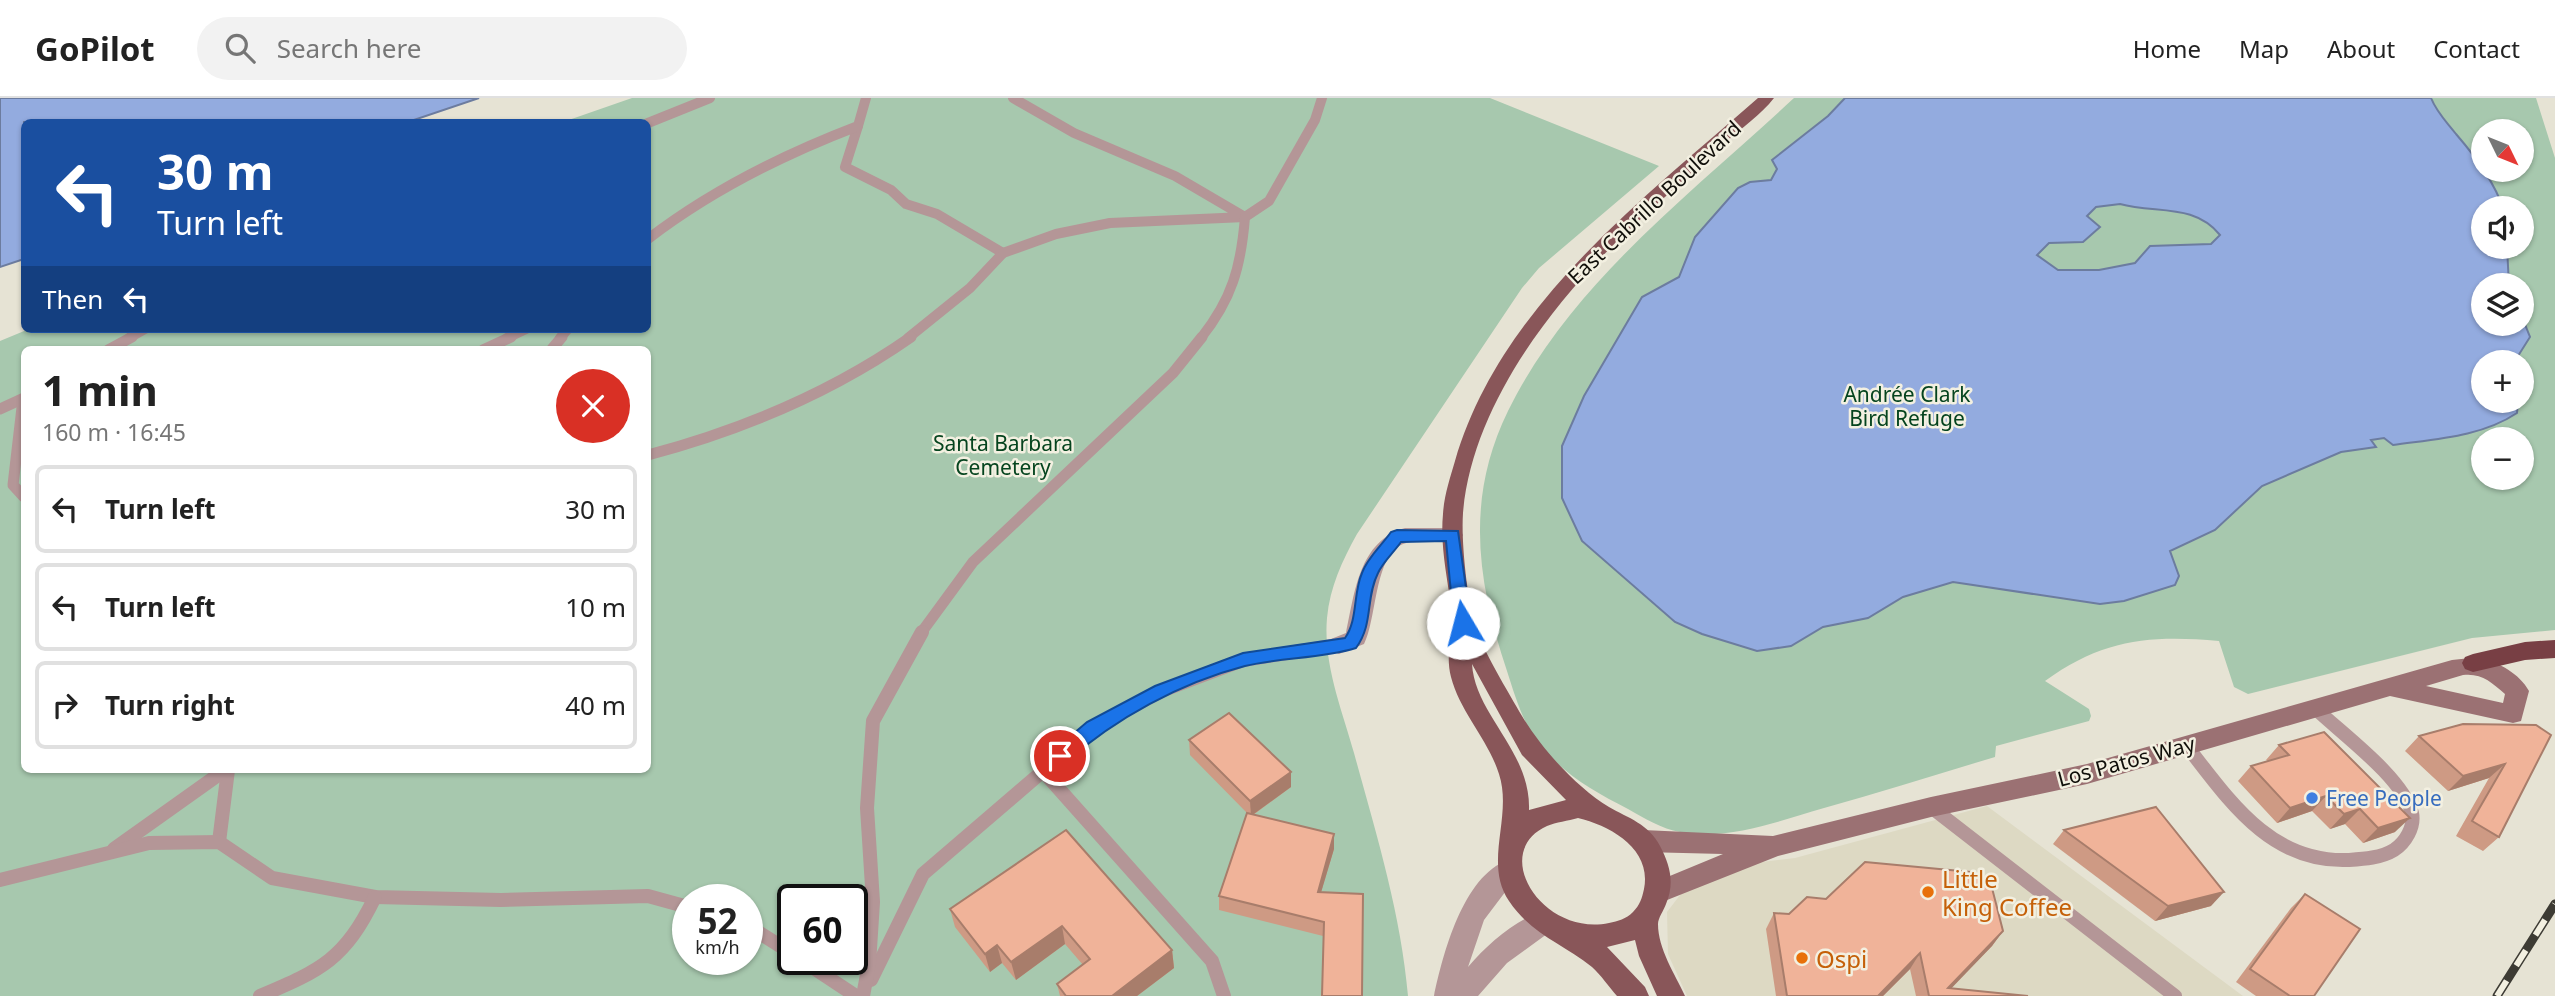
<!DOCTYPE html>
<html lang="en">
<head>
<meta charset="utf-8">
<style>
	:root { --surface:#fff; --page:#f2f2f2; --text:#222; --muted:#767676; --line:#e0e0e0 }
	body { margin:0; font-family:"Noto Sans",sans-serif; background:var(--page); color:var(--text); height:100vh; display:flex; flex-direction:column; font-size:26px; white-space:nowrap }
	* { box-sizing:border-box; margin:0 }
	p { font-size:23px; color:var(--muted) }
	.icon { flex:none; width:38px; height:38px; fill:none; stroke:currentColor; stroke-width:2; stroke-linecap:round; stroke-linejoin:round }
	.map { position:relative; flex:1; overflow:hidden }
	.drawer { position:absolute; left:21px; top:248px; width:630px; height:427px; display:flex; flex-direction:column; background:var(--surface); border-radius:10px; box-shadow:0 2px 5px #0004 }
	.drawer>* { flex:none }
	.guide { position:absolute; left:21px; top:21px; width:630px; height:214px; border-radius:10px; box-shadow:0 2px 5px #0004; background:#1a4fa0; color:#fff; overflow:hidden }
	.needle { width:46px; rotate:133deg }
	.tools { position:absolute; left:2471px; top:21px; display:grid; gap:14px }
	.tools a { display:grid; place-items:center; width:63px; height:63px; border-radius:50%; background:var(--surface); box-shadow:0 2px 5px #0004; font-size:35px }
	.speed { position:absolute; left:672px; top:786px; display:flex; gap:14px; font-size:35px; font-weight:700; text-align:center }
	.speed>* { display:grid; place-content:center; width:91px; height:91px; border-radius:50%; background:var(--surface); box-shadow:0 2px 5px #0004; line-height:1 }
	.speed small { font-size:18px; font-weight:400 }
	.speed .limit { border:4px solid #111; border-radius:10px; background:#fff; color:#111 }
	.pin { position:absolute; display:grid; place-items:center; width:60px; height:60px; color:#fff; margin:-30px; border:4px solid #fff; border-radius:50%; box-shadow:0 2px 7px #0007 }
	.me { position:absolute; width:77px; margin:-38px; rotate:352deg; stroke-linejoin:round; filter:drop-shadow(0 0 5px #0008) }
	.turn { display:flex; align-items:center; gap:24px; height:147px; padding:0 21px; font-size:32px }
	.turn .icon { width:91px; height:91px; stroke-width:2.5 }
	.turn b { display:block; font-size:49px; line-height:60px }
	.then { display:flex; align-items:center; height:66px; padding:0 21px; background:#0003; gap:14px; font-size:26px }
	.round { display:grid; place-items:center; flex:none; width:74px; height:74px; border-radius:37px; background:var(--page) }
	.summary { display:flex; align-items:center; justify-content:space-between; height:119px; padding:0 21px }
	h1 { font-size:42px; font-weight:700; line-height:52px }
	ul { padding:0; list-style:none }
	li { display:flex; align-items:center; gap:21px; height:88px; margin:0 14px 10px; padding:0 7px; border:4px solid var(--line); border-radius:10px }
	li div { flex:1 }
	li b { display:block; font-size:26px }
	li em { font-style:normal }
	header { display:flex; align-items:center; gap:42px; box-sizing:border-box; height:98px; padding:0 35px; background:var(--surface); border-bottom:2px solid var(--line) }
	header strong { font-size:33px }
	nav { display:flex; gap:38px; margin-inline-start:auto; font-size:24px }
	.search { width:490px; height:63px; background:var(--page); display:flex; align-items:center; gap:18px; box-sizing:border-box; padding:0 24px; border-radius:38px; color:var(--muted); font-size:26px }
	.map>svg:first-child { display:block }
	.built { fill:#ddd9c3 }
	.green { fill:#a7c8ae; fill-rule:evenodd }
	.water { fill:#93abdf; stroke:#6c7c9f; stroke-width:2; fill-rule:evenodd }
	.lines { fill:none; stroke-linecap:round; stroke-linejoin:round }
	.service-far2 { stroke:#b49697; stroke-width:10 }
	.service-far1 { stroke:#b49697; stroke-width:11 }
	.service { stroke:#b49697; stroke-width:14 }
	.minor { fill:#b49697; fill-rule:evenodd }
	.tertiary { fill:#b49697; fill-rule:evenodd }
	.secondary { fill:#9b7173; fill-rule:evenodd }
	.primary { fill:#895659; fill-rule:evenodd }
	.motorway { fill:#783f44; fill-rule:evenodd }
	.rail-casing { stroke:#3d3b34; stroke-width:9 }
	.rail { stroke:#f3f0e1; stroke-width:6; stroke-dasharray:18; stroke-linecap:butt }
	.wall { fill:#ce9a84 }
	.shaded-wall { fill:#a87d6b }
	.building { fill:#f0b399; stroke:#a87d6b; stroke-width:2 }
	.route { fill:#1a73e8; stroke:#114b97; stroke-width:2 }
	.shop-dot { fill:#3f7fe0; stroke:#f3f0e1; stroke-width:2.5 }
	.food-dot { fill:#e8710a; stroke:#f3f0e1; stroke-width:2.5 }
	.labels { text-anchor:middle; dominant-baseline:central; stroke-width:5; stroke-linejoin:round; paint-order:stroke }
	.street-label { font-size:21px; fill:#100f0a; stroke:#f3f0e1 }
	.park-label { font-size:21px; fill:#05441e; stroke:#f3f0e1 }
	.shop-label { font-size:21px; fill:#366cbe; stroke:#f3f0e1; text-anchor:start }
	.near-food-label { font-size:24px; fill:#c56008; stroke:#f3f0e1; text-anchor:start }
</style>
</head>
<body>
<header>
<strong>GoPilot</strong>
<div class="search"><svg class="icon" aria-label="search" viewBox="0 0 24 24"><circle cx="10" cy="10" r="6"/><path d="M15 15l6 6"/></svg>Search here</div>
<nav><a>Home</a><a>Map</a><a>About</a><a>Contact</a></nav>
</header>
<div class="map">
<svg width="2555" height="898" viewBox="0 0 2555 898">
	<rect width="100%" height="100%" fill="#e6e3d4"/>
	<polygon class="built" points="1987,708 2243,898 1687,898 1668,856 1667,814 1690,784 1729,768 1795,760"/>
	<g class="green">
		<path d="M632 0H1490L1659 68 1539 170 1522 190 1357 436C1342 463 1330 489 1327 520 1323 566 1342 612 1354 655 1376 735 1401 816 1408 898H0V243L29 231H648V24H563ZM24 252H648V672H24ZM688 802H747V861H688ZM793 802H852V861H793Z"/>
		<path d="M1794 0H2536L2555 60V532L2472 540 2248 596 2234 589 2219 543C2150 537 2103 541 2045 583L2089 611 2091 618 2089 623 1996 648 1995 659C1938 676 1881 694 1824 710 1779 723 1728 743 1680 734 1662 731 1644 720 1628 711 1593 693 1561 675 1537 643 1523 625 1514 595 1507 573 1477 484 1465 401 1508 313 1571 185 1692 95 1794 0ZM2483 33H2522V72H2483ZM2483 110H2522V149H2483ZM2483 187H2522V226H2483ZM2483 264H2522V303H2483ZM2483 341H2522V380H2483Z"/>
	</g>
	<g class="water">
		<polygon points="0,0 479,0 408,24 24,24 24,161 0,169"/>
		<path d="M1845 0H2431C2437 15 2446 23 2456 36 2475 58 2494 83 2503 110H2483V149H2507L2509 187H2483V226H2522V219L2530 239 2518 258V264H2483V303H2518L2517 315C2481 339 2435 341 2393 347L2384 340 2371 342 2376 349 2341 354 2262 388 2215 432 2170 453 2179 478 2175 487 2124 503 2100 506 1953 484 1903 499 1868 520 1823 529 1791 548 1757 553 1702 536 1675 524 1582 443 1562 400V348L1584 298 1642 199 1679 179 1695 139 1738 90 1750 84 1771 82 1777 71 1772 62 1828 18ZM2120 106C2156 116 2194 105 2220 137L2211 146 2150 148 2135 165 2099 172H2058L2037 157 2049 145 2083 144 2100 129 2087 118 2096 109Z"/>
	</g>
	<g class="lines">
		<g class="service-far2">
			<polyline points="648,25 710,0"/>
			<polyline points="858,28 845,69 891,92 906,106 937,116 1003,155 970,190 908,240"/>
			<path d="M648 141C712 92 782 57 858 28L866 0"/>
			<polyline points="1003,155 1056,136 1110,125 1245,119 1175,78 1074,35 1013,0"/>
			<polyline points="129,240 145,231"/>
			<polyline points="507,240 526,231"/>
			<polyline points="560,240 568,231"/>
			<path d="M1201 240C1232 201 1241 169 1245 119L1269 103 1315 22 1322 0"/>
		</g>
		<g class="service-far1">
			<polyline points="108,252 132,239"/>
			<polyline points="483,252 511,239"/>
			<polyline points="551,252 562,239"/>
			<polyline points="23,301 13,387 24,399"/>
			<polyline points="0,311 24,300"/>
			<path d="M648 357C742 332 831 295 911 239"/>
			<polyline points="921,535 973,464 1173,275 1202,239"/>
		</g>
		<g class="service">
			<path d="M2186 647C2229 702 2270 765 2348 762 2363 761 2381 760 2394 752 2405 745 2415 729 2412 715 2402 679 2342 636 2315 610"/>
			<polyline points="1931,709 2175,898"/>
			<polyline points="219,744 228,672"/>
			<polyline points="114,751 225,672"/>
			<polyline points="0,782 149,745 219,744 272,780 375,799 501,802 648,798 688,809"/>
			<polyline points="747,827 793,856"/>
			<polyline points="800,861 856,898"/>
			<polyline points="871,882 923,776 1043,673"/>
			<path d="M260 898C322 872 345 861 375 799"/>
			<polyline points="863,898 869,866 873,804 867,710 873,623 922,534"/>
			<polyline points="1224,898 1212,863 1043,673 1094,629 1161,593 1243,562 1339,547"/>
		</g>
		<path class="minor" d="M1405 430H1453L1460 432 1463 437 1460 442 1453 444C1439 444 1417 440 1403 446 1374 457 1377 522 1364 546L1339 556 1331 553 1328 547 1331 541 1346 535C1355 494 1359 443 1405 430Z"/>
		<path class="tertiary" d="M1508 762 1517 765 1521 773 1484 822 1468 869C1488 846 1513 824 1542 813L1551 817 1555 825 1551 833 1507 865 1478 898H1434C1443 856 1463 778 1508 762Z"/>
		<path class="secondary" d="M2480 559C2499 565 2519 575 2529 593L2521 623 2513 625 2390 598 2087 686 1931 719 1778 758 1657 806 1648 803 1644 795 1648 787 1723 756 1643 754 1634 751 1630 743 1634 735 1643 732 1773 738 1931 699 2087 666 2452 562ZM2463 577C2482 575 2491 584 2505 596L2503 605 2426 588Z"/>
		<path class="primary" d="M1758 0H1774C1761 17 1741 30 1725 45 1694 73 1662 101 1631 130 1555 201 1472 307 1463 415 1461 444 1467 496 1474 525 1479 546 1510 597 1522 618 1542 651 1576 689 1609 709 1628 720 1649 726 1660 748 1670 767 1675 785 1666 806 1664 812 1658 820 1658 826 1658 851 1675 876 1685 898H1657L1639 858 1635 842 1607 849 1645 889 1649 898H1617C1609 889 1601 877 1592 869 1562 845 1532 837 1509 803 1483 764 1513 719 1499 676 1488 641 1460 614 1451 579 1445 557 1453 531 1451 508 1447 478 1440 447 1443 416 1444 398 1450 380 1455 363 1500 208 1642 102 1758 0ZM1472 566 1522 657 1566 702 1529 712C1531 653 1475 617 1472 566ZM1578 720C1611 728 1652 751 1644 791 1642 800 1640 807 1633 814 1626 821 1618 823 1609 825 1542 839 1489 754 1547 728 1556 724 1568 723 1578 720Z"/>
		<polygon class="motorway" points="2555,542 2555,560 2525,562 2473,574 2465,571 2462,565 2465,559 2473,556 2525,544"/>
		<g class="rail-casing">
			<polyline id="rail" points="2497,898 2555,806"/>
		</g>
		<use href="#rail" class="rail"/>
	</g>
	<g class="wall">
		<polygon points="2536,627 2499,739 2483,753 2456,738 2489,680 2448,693 2405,653 2419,638"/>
		<polygon points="1189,642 1291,689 1253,717 1334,736 1334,751 1321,794 1363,796 1323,838 1219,812 1219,798 1248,716 1190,657"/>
		<polygon points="2279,647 2395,734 2363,745 2345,726 2330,731 2312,713 2277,725 2238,683 2251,668 2268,663 2266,662"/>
		<polygon points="1066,732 1172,852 1174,870 1137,898 1060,898 1057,886 1083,867 1065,846 1016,882 1002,865 990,874 955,829 950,811"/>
		<polygon points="2064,732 2211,808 2155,823 2053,746"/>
		<polygon points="2305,796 2314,898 2256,898 2236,884 2291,810"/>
		<polygon points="1774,815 2003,833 1992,848 1951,890 2028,898 1916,898 1910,871 1883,898 1776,898 1766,831"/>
	</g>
	<g class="shaded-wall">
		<polygon points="2505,666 2489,680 2448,693 2463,678"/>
		<polygon points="1291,674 1291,689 1251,718 1250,703"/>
		<polygon points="2326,698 2312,713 2277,725 2290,710"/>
		<polygon points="2360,711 2345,726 2330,731 2344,716"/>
		<polygon points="2410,720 2395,734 2363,745 2378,730"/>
		<polygon points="1334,736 1334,751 1317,808 1318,794"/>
		<polygon points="2224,794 2211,808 2155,823 2168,808"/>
		<polygon points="1062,828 1065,846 1016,882 1011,864"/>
		<polygon points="2003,833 1992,848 1944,898 1948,890"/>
		<polygon points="997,847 1002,865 990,874 985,856"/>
		<polygon points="1172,852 1174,870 1137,898 1112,898"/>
		<polygon points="1920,855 1910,871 1883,898 1878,898"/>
	</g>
	<g class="building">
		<polygon points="1229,615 1291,674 1250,703 1189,642"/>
		<polygon points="2463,626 2536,627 2551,637 2499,739 2472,723 2505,666 2463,678 2419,638"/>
		<polygon points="2324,634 2410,720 2378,730 2360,711 2344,716 2326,698 2290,710 2251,668 2289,657 2279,647"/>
		<polygon points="2156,709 2224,794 2168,808 2064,732"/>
		<polygon points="1247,715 1334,736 1318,794 1363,796 1362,898 1322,898 1324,824 1219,798"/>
		<polygon points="1066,732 1172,852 1112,898 1066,898 1057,886 1090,861 1062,828 1011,864 997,847 985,856 950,811"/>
		<polygon points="1865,764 1971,774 1992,790 2003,833 1948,890 2028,898 1929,898 1920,855 1878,898 1787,898 1774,815 1789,816 1807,799 1826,801"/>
		<polygon points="2305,796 2360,831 2314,898 2290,898 2250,871"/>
	</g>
	<path class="route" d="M1397 432 1458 433 1471 525 1469 530 1463 532 1454 525 1446 443 1401 444C1394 454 1383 464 1378 475 1365 501 1374 525 1356 550 1321 561 1281 559 1245 568 1180 585 1116 620 1066 664H1053L1051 658 1053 653 1087 624 1155 588 1243 555 1345 540C1358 522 1353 495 1362 475 1367 460 1382 447 1391 434Z"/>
	<circle class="shop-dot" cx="2312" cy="700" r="7"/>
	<g class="food-dot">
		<circle cx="1928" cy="794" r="7"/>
		<circle cx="1802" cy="860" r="7"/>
	</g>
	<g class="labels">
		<g class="street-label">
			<text transform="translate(1654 104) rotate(-43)">East Cabrillo Boulevard</text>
			<text transform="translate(2126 663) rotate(-15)">Los Patos Way</text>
		</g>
		<g class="park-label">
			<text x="1907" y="296">Andrée Clark<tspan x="1907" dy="24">Bird Refuge</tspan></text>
			<text x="1003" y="345">Santa Barbara<tspan x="1003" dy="24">Cemetery</tspan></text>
		</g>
		<g class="shop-label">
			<text x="2326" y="700">Free People</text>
		</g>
		<g class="near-food-label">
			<text x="1942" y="780">Little<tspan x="1942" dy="28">King Coffee</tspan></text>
			<text x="1816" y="860">Ospi</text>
		</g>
	</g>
</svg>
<div class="tools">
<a><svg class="needle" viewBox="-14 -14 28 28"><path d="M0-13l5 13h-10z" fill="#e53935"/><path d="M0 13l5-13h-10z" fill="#767676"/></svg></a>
<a><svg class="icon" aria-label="sound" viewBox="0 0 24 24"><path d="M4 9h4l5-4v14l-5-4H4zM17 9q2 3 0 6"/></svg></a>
<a><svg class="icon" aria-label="layers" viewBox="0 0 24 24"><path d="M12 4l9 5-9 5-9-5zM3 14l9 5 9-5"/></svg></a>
<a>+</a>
<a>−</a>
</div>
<div class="speed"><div>52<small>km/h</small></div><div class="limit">60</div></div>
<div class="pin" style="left:1060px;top:658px;background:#d93025"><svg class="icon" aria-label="arrive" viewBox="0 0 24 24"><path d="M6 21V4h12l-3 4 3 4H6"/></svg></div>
<svg class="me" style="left:1463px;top:525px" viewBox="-20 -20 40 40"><circle r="19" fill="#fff"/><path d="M0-13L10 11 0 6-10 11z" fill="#1a73e8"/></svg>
<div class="guide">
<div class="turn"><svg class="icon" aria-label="left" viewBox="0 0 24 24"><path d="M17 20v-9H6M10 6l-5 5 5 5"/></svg><div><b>30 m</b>Turn left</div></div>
<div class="then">Then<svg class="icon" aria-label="left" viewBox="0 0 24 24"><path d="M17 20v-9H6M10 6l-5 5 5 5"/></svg></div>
</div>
<section class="drawer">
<div class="summary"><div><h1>1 min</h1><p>160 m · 16:45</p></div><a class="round" style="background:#d93025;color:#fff"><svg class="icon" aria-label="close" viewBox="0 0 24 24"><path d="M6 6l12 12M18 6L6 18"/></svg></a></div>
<ul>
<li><svg class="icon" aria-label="left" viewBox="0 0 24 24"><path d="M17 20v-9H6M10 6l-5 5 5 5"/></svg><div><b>Turn left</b></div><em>30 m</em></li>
<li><svg class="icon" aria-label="left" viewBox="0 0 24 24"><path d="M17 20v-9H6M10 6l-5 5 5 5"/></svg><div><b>Turn left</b></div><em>10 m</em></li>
<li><svg class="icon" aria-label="right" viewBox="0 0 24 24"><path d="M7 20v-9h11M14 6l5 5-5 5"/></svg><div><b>Turn right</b></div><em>40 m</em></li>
</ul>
</section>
</div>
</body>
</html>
